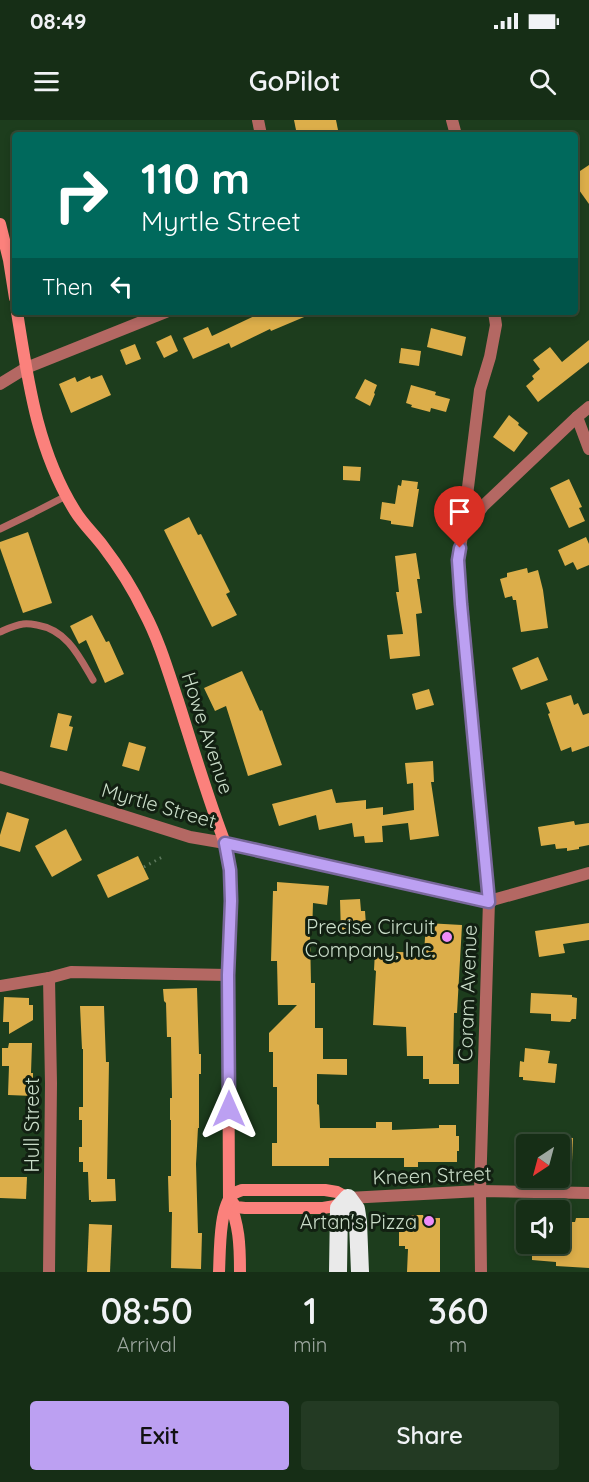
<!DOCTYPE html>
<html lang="en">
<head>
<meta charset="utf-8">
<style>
	:root { --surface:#162e16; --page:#233a23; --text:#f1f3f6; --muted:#9ea8a1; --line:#354a35; --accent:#bca0f2 }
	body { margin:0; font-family:Quicksand,sans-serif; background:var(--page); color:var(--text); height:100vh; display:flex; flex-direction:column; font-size:22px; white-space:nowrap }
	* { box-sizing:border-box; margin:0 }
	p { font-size:20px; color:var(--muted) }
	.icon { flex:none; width:33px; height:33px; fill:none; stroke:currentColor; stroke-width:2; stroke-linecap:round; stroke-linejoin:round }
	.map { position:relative; height:1152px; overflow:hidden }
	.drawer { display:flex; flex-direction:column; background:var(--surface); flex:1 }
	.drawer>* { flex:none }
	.top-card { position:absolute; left:12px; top:12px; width:566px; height:183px; border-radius:6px; box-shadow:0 3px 9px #0003,0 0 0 2px var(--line); background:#00695c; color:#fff; overflow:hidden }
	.needle { width:39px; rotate:216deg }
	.fabs { position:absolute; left:516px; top:1014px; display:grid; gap:12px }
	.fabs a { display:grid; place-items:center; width:54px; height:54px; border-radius:6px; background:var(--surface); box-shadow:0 3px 9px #0003,0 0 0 2px var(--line); font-size:30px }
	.pin { position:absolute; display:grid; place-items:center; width:51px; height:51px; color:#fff; margin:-62px -26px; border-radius:50% 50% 50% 0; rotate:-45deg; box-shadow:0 0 6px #0007 }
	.pin .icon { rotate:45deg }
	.me { position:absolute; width:66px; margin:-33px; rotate:0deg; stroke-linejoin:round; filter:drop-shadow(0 0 4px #0008) }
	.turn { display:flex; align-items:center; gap:21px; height:126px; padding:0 30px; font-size:27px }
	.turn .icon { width:78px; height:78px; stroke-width:2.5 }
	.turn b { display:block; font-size:42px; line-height:51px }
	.then { display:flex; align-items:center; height:57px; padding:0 30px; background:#0003; gap:12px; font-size:22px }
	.eta { display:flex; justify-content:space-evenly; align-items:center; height:102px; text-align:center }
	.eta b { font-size:36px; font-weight:600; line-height:42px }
	.primary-button { display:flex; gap:12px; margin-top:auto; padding:12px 30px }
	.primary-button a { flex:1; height:69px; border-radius:6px; background:var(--accent); color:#111; font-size:24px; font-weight:600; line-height:69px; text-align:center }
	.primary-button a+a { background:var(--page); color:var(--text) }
	.status { display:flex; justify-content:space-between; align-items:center; height:42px; padding:0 30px; background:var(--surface); direction:ltr }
	.status svg { height:16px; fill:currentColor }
	header { display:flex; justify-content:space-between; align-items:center; height:78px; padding:0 30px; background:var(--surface); font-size:27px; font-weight:600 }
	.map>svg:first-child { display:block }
	.building { fill:#dcae4a }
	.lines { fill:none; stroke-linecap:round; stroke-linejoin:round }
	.path { stroke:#5e795e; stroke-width:3; stroke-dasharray:1.5 4.5; stroke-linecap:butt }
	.service { stroke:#b46863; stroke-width:7 }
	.minor { stroke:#b46863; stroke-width:12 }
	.tertiary { stroke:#b46863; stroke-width:12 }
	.secondary { stroke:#fb817c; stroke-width:12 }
	.motorway { stroke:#eaeaea; stroke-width:18 }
	.route-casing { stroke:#7a689d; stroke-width:15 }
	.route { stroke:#bca0f2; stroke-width:10 }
	.poi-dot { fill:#ee8cf8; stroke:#122012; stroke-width:2 }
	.labels { text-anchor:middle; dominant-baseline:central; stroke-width:6; stroke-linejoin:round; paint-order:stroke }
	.street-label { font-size:20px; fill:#caddc9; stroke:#122012 }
	.poi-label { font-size:20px; fill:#caddc9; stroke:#122012; text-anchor:end }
</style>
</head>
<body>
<div class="status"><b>08:49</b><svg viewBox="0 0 49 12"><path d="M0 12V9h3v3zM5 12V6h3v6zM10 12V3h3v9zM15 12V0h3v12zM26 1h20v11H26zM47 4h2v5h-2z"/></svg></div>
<header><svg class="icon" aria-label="menu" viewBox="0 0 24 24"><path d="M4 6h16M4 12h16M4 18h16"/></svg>GoPilot<svg class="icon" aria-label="search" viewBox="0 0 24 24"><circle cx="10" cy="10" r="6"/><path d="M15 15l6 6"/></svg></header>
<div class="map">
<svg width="589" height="1152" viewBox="0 0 589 1152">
	<rect width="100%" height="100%" fill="#1d3d1d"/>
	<g class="building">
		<polygon points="294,0 336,0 339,15 297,15"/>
		<polygon points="589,45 589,84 574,63 574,55"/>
		<polygon points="263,192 316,192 271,211 270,209 231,228 229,223 193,239 183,218 208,207 212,216"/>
		<polygon points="431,208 466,217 462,236 427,227"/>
		<polygon points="171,215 178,231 164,238 156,222"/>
		<polygon points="589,220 589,242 538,282 526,266 534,259 532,256 540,249 533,240 550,227 562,242"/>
		<polygon points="135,224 141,239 126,245 120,230"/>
		<polygon points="401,228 421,231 419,246 399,243"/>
		<polygon points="102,255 111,275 71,293 59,264 75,257 77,262 90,256 91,259"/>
		<polygon points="365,259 377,265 374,273 375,274 370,286 355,278"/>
		<polygon points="411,265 436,272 435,275 450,279 446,292 431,288 430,292 411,287 412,285 406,283"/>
		<polygon points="509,295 519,303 518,305 528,313 514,332 493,317"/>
		<polygon points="343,346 361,347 360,361 343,360"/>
		<polygon points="569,359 582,387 579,388 585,401 569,408 550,368"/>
		<polygon points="402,360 418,362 417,369 419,369 413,407 391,404 391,401 380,399 382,382 395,384 398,365 401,366"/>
		<polygon points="189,397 198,415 201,414 230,472 226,474 237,495 212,507 164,410"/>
		<polygon points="28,412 52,483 23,493 0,428 0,422"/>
		<polygon points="586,417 589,424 589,445 577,450 573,442 565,446 558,430"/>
		<polygon points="416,433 420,459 417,459 422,493 416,494 420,536 390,539 387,515 403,514 396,472 399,472 395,436"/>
		<polygon points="527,448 528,453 538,450 543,470 548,508 521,512 516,480 513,480 512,476 505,478 500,459 507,457 507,453"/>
		<polygon points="92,495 106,522 109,521 124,554 105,563 86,520 79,524 70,506"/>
		<polygon points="538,537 548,560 521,570 512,548"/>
		<polygon points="242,551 260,591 262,590 282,645 248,656 226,586 215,591 204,568"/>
		<polygon points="429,569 434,585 416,590 412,574"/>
		<polygon points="571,575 574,585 578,583 583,595 589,593 589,626 572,632 571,627 561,631 548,594 550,593 546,583"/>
		<polygon points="58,593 72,596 69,606 73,607 67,631 50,627"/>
		<polygon points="129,622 146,627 139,651 122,646"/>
		<polygon points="433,641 434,662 431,662 439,716 410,720 408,703 382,706 383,722 365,723 364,716 354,717 352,703 319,710 316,695 279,706 272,684 332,669 336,683 366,680 366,689 383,687 383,695 414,690 413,663 407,664 405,643"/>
		<polygon points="7,692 29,699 20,732 0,726 0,715"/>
		<polygon points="574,701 575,705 589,703 589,725 579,727 579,729 567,731 567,728 556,729 555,724 541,726 538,707"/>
		<polygon points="66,709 82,740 52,757 35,726"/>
		<polygon points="138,736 149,759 108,778 97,755"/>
		<polygon points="277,762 329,766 327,785 313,783 312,815 310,815 311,863 315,863 315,908 323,908 323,939 347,939 347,955 317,954 317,984 319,985 320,1008 376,1008 376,1002 392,1002 392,1010 439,1008 439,1005 456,1005 456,1016 459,1016 459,1031 457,1031 457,1042 418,1042 418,1047 404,1047 404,1038 329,1038 329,1046 272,1046 272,1023 277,1023 277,967 273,967 273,932 269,932 269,913 297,885 278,885 277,841 271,841 273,771 277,771"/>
		<polygon points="360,779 361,791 365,791 366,805 361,806 362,814 341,814 340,780"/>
		<polygon points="426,803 462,805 457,893 454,893 453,944 459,944 459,964 429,964 429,959 423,959 423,936 407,936 406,907 373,905 376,851 374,850 375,831 424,833"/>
		<polygon points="589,803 589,820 563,824 565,833 539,837 535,811"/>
		<polygon points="197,868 199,934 201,934 201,954 199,954 199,1008 198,1008 196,1044 198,1113 202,1113 201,1149 171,1148 172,1092 169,1092 168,1056 171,1056 171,1000 170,1000 170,978 172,978 171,917 167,917 166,883 164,881 163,869"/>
		<polygon points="531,873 572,875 572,877 577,878 576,899 572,899 570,902 551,901 551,894 530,893"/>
		<polygon points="4,877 29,878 29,885 33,885 33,900 9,914 9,902 3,902"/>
		<polygon points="80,886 104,886 106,942 109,942 107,1059 115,1059 116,1081 91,1082 91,1080 89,1080 88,1052 83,1052 83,1042 79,1042 79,1027 82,1027 82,1000 79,1000 79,987 83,987 83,929 82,929"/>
		<polygon points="9,923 32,923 31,953 33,953 33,976 8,975 9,946 2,946 2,928 8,928"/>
		<polygon points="525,928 550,931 548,943 557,944 555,963 523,960 523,957 519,957 520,941 524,942"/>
		<polygon points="560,1017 573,1018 572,1042 560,1042"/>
		<polygon points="0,1057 27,1057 26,1079 0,1078"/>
		<polygon points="410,1095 423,1095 424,1098 440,1098 440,1152 407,1152 408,1129 405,1129 405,1126 399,1126 399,1109"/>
		<polygon points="576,1098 589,1098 589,1148 556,1146 556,1142 532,1140 532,1124 560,1124 560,1102 575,1102"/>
		<polygon points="89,1104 112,1105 110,1152 87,1152"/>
	</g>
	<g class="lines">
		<polyline class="path" points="144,747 164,736"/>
		<g class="service">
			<polyline points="0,409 33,393 66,376"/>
			<path d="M0 512C7 509 15 505 23 504 27 503 32 504 37 505 67 510 79 536 93 560"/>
		</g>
		<g class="minor">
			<polyline points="258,0 261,15"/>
			<polyline points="452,0 456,15"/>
			<polyline points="0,264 26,248 166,192"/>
			<polyline points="577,297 589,329"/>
			<polyline points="462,416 480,270 490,237 496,205 494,192"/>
			<polyline points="0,657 190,717 225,723"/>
			<polyline points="49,858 51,963 49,1152"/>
			<polyline points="0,866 49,858 71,852 228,855"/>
		</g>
		<g class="tertiary">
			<polyline points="225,723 489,781 589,753"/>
			<polyline points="348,1078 480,1071 589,1073"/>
			<polyline points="481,1152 480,1071 489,781 458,440 462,416 483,386 577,297 589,287"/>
		</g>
		<g class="secondary">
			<polyline points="0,104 9,140 15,178"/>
			<path d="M17 192C28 261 37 330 75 391 83 404 94 414 103 426 119 447 133 469 144 492 159 520 168 551 178 581 193 628 207 676 225 723L230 750 231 781 228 855 229 1079C239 1107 240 1122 240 1152"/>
			<polyline points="230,1079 236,1087 245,1088 323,1088 335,1086 345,1080"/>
			<path d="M219 1152C220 1133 219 1087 233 1074 236 1072 239 1071 242 1070H325L337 1072 348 1078"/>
		</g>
		<polyline class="motorway" points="338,1152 339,1088 348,1078 356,1089 358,1102 360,1152"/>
	</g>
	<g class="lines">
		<g class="route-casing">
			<polyline id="route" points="229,989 228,855 231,781 230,750 225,723 489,782 461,484 458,440 460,428"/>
		</g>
		<use href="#route" class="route"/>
	</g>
	<g class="poi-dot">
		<circle cx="447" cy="817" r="6"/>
		<circle cx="429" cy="1101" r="6"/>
	</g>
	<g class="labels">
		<g class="street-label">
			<text transform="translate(208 613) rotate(72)">Howe Avenue</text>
			<text transform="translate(159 685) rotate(16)">Myrtle Street</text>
			<text transform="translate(467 873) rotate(-88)">Coram Avenue</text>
			<text transform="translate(31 1005) rotate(-90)">Hull Street</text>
			<text transform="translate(432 1055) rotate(-2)">Kneen Street</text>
		</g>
		<g class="poi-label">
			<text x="435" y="806">Precise Circuit<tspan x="435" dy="23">Company, Inc.</tspan></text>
			<text x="417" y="1101">Artan's Pizza</text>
		</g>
	</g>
</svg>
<div class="fabs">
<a><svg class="needle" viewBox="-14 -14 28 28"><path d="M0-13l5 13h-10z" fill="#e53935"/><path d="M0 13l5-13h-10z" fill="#9ea8a1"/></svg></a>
<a><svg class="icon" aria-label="sound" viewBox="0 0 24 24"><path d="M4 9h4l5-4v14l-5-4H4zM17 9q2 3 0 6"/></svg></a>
</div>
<div class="pin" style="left:460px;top:428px;background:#d93025"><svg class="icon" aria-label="arrive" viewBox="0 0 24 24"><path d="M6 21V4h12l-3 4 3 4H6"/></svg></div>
<svg class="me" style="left:229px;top:989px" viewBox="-20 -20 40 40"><path d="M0-17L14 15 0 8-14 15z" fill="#bca0f2" stroke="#fff" stroke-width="4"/></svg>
<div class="top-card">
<div class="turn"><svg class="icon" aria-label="right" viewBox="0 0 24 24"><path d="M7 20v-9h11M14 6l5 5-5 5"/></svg><div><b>110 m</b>Myrtle Street</div></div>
<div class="then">Then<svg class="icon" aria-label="left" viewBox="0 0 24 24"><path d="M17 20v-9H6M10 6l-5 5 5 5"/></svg></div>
</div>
</div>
<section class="drawer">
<div class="eta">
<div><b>08:50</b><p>Arrival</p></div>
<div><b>1</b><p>min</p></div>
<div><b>360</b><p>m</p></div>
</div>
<div class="primary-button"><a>Exit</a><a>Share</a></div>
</section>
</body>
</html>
